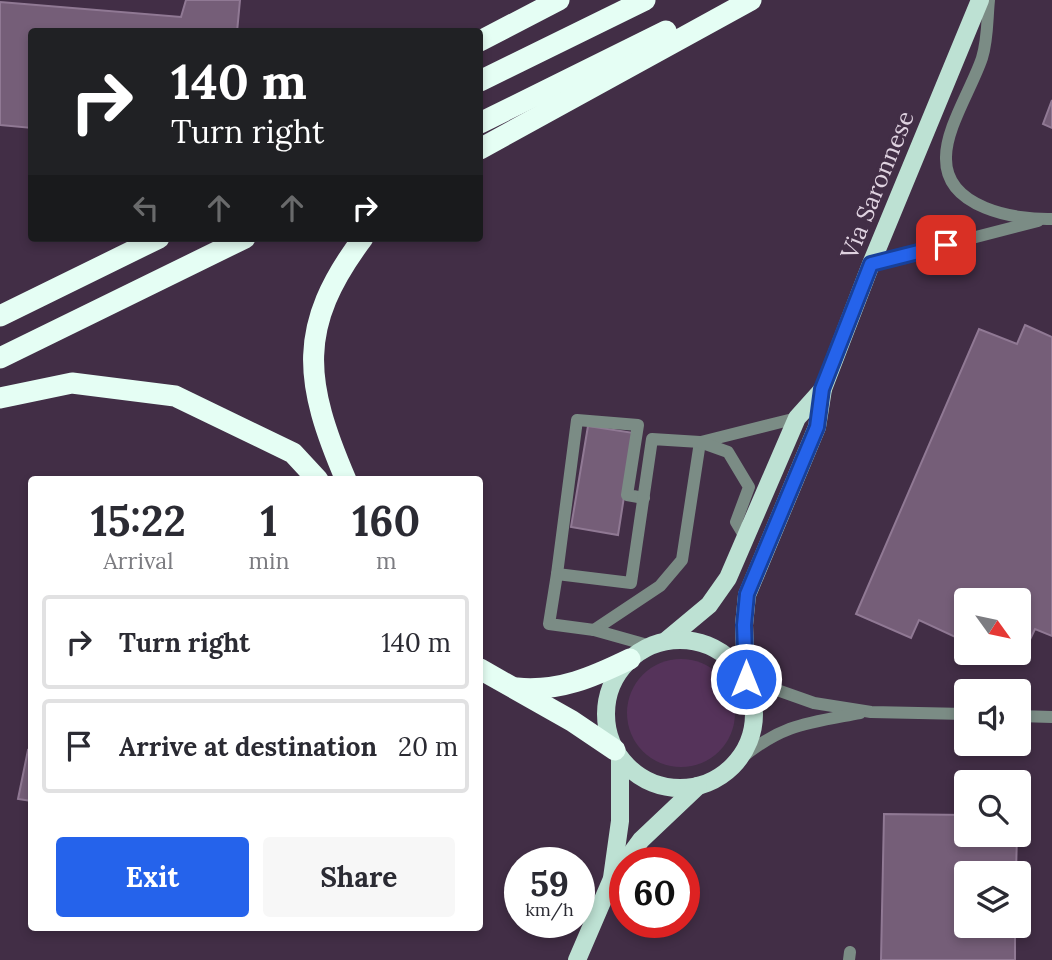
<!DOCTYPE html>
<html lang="en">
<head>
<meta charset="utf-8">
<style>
	:root { --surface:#fff; --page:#f7f7f7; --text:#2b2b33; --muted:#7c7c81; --line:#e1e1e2; --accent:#2563eb }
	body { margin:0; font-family:Lora,serif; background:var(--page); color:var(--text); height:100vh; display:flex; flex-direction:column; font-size:26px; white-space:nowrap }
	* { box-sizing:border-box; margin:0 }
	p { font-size:23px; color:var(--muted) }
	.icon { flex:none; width:38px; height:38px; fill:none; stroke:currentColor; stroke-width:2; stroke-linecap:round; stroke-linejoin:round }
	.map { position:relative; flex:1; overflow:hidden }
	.side { position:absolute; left:28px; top:476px; width:455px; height:455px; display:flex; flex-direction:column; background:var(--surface); border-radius:7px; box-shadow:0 4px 10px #0003 }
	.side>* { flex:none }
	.top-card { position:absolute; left:28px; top:28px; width:455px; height:214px; border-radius:7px; box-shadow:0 4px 10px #0003; background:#202124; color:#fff; overflow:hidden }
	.needle { width:46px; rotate:123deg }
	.buttons { position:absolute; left:954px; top:588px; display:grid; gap:14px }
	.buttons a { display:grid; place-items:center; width:77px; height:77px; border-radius:7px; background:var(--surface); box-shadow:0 4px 10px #0003; font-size:35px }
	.speed { position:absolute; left:504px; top:847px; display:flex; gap:14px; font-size:35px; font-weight:700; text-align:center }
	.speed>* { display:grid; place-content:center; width:91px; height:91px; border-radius:50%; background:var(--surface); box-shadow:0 4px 10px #0003; line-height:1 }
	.speed small { font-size:18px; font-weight:400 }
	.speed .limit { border:10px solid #d22; background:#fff; color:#111 }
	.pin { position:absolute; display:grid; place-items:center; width:60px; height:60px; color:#fff; margin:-30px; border-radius:14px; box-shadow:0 4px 10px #0006 }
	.me { position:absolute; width:77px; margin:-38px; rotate:0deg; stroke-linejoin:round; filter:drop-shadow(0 0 5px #0008) }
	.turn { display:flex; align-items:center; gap:24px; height:147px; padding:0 28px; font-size:32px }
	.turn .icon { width:91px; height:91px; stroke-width:2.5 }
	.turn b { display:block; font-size:49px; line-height:60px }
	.lanes { display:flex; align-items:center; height:66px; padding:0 28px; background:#0003; justify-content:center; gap:35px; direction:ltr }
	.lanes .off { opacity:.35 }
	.eta { display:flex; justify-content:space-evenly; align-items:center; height:119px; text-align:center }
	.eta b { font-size:42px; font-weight:700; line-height:49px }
	.cta { display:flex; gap:14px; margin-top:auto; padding:14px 28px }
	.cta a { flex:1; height:80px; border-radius:7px; background:var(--accent); color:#fff; font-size:28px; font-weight:700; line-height:80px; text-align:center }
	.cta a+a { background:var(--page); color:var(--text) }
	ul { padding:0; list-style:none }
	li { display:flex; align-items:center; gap:21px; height:94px; margin:0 14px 10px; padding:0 14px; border:4px solid var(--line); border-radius:7px }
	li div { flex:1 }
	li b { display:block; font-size:26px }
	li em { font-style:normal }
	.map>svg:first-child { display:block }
	.green { fill:#55335a }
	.building { fill:#755e78; stroke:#907994; stroke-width:2 }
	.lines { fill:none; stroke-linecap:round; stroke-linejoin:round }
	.minor { stroke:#7b8c85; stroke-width:12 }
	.major { stroke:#bde1d3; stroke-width:18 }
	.highway { stroke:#e5fef4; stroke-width:21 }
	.route-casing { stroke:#184099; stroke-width:18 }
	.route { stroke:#2563eb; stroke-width:12 }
	.labels { text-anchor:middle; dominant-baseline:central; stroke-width:6; stroke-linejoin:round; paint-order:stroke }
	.street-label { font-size:24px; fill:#dfd2e0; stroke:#422e46 }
</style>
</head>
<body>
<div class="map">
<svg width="1052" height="960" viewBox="0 0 1052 960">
	<rect width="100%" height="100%" fill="#422e46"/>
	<circle class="green" cx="681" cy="713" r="54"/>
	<g class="building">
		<polygon points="186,0 240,0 237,32 32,32 32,128 0,125 0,2 181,17"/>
		<polygon points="1052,100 1052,128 1043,124"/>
		<polygon points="1025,325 1052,337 1052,636 1035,629 1027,646 1018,642 1018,600 966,600 966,642 919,620 911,638 856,614 979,329 1017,344"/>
		<polygon points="588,426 634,433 618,535 571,527"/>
		<polygon points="28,750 32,751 32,801 18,799"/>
		<polygon points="884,814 966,815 966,835 1017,835 1016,873 966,873 966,926 1015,926 1015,960 881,960"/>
	</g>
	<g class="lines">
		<g class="minor">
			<path d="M989 0C987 19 988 39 982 58 972 88 945 129 946 159 946 208 1015 220 1052 219"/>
			<polyline points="871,264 1038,221"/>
			<polyline points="701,442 797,418"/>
			<polyline points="557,574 577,420 638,425 627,495 644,498"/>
			<polyline points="594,630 660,586 682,560 700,442"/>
			<polyline points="651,646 594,630 549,624 557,574 631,583 652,439 700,442 728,452 749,487 736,522 745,537"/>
			<polyline points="746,679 814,703 871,712 966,714"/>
			<polyline points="1018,716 1052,717"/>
			<path d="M739 760C782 724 807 723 860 713"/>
			<polyline points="849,960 850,952"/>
		</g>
		<g class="major">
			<polyline points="667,640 709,605 728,578 797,418 823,389"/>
			<circle cx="680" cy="714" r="74"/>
			<polyline points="746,679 744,625 747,595 817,427 823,389 871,264 980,0"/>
			<polyline points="612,878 620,821 620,758"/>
			<polyline points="577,960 611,881 641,840 698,786"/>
		</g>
		<g class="highway">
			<polyline points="480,41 559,0"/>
			<polyline points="480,81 645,0"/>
			<polyline points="480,123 666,31"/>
			<polyline points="480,149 751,0"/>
			<polyline points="0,316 159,238"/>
			<polyline points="0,358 245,238"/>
			<polyline points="0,398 72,383 175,396 293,453 318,480"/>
			<path d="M346 480C304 382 296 327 363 238"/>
			<polyline points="480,669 572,721 615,750"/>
			<path d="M517 688C559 692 593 677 630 659"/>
		</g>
	</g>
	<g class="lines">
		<g class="route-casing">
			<polyline id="route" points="746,679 744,625 747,594 817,427 822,389 871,264 946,245"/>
		</g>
		<use href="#route" class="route"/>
	</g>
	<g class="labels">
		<g class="street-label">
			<text transform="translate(877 185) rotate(-68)">Via Saronnese</text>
		</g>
	</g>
</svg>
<div class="buttons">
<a><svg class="needle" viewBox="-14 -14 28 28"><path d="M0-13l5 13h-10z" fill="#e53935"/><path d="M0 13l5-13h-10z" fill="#7c7c81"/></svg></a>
<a><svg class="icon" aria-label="sound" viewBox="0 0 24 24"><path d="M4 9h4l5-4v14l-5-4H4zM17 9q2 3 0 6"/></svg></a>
<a><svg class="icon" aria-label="search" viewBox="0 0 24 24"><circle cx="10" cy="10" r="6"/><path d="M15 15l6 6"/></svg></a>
<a><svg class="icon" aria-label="layers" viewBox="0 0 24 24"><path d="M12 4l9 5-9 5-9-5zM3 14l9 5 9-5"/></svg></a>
</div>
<div class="speed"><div>59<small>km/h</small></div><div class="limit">60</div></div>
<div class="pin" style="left:946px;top:245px;background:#d93025"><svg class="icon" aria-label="arrive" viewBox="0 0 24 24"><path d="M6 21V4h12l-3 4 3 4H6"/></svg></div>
<svg class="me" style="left:746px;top:679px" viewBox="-20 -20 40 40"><circle r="17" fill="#2563eb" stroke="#fff" stroke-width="3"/><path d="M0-11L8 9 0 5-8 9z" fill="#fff"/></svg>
<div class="top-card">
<div class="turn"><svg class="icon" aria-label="right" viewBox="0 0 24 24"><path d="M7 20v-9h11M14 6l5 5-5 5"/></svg><div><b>140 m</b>Turn right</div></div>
<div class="lanes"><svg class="icon off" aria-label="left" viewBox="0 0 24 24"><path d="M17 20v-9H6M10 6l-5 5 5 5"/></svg><svg class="icon off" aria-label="ahead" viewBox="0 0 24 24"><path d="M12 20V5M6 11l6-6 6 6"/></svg><svg class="icon off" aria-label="ahead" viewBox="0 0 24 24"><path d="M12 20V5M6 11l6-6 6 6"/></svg><svg class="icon" aria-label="right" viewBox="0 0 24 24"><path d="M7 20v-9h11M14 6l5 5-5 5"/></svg></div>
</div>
<section class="side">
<div class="eta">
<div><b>15:22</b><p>Arrival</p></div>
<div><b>1</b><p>min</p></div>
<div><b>160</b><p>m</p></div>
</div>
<ul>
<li><svg class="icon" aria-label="right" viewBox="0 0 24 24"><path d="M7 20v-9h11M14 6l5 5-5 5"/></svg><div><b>Turn right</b></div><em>140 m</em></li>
<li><svg class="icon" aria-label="arrive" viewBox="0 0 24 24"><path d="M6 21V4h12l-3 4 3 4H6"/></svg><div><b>Arrive at destination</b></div><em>20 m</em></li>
</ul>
<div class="cta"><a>Exit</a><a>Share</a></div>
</section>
</div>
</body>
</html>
